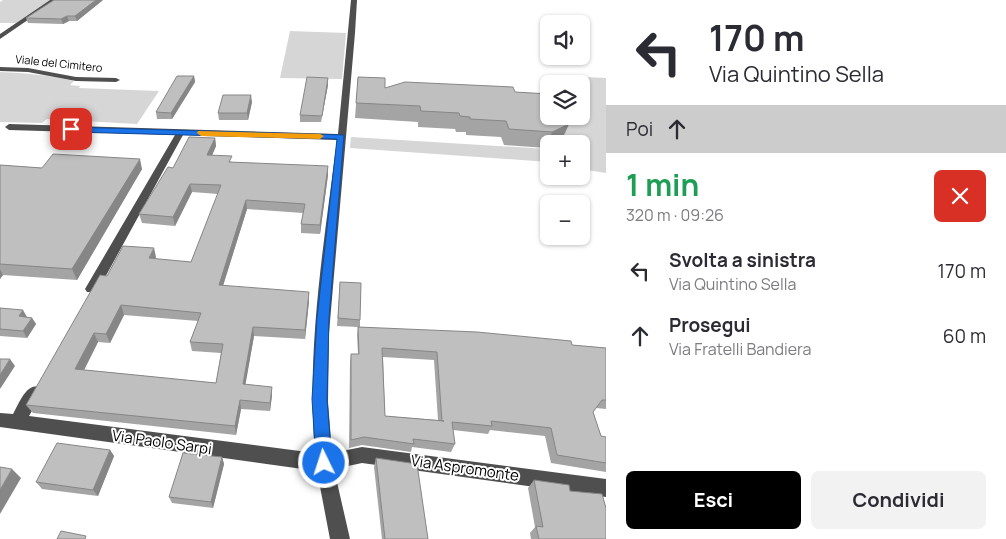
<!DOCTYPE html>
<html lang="it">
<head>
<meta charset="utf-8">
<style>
	:root { --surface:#fff; --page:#f2f2f3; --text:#2b2b33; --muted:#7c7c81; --accent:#000 }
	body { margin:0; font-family:Manrope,sans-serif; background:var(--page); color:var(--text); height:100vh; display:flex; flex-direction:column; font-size:19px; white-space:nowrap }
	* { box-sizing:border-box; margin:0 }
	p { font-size:16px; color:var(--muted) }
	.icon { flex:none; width:28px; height:28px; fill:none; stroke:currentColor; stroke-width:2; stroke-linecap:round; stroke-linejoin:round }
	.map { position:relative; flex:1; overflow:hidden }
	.sheet { display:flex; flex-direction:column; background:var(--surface); width:400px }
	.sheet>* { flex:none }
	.hud { background:#fff; color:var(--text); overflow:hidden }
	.tools { position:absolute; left:540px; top:15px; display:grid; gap:10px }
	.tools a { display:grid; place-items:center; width:50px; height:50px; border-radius:8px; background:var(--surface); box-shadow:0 1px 4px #0004; font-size:25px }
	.pin { position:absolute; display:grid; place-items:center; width:42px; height:42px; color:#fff; margin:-21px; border-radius:10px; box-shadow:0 2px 8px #0006 }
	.me { position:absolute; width:55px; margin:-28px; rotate:356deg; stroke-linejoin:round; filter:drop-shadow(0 0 4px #0008) }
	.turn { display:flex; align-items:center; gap:18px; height:105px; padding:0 20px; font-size:22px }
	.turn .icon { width:65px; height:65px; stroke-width:2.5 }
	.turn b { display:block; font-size:35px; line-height:42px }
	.then { display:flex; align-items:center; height:48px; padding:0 20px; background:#0003; gap:10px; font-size:19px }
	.round { display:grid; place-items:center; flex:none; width:52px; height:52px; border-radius:8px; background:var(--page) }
	.summary { display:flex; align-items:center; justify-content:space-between; height:85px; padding:0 20px }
	h1 { font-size:30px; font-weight:700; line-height:38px; color:#1e9e55 }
	.primary-button { display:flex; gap:10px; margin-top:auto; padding:10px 20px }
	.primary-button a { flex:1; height:58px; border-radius:8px; background:var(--accent); color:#fff; font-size:20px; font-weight:700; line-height:58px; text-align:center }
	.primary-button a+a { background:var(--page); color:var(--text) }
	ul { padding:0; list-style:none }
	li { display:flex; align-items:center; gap:15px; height:65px; padding:0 20px }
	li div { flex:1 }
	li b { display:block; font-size:19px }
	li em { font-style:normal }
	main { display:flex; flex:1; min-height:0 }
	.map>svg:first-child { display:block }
	.green { fill:#d6d6d6 }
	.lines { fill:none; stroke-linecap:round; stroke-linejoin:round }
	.minor { fill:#4f4f4f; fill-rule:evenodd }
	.wall { fill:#a4a4a4; fill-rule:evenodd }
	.shaded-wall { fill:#868686 }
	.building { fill:#bfbfbf; stroke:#868686; fill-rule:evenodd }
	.route { fill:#1a73e8; stroke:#114b97 }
	.slow { fill:#f59e0b }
	.labels { text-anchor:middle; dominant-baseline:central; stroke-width:4; stroke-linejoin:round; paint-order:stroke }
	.far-street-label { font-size:11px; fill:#000; stroke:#fff }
	.near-street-label { font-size:15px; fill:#000; stroke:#fff }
</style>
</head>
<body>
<main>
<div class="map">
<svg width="606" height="539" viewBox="0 0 606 539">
	<rect width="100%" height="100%" fill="#fff"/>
	<g class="green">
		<polygon points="3,0 50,0 16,23 0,23 0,2"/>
		<polygon points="290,31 346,33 342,79 280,78"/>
		<path d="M0 72C25 73 49 75 74 81L70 85 80 86 79 88 159 91 137 124 47 119 42 123 0 122Z"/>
		<polygon points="565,76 606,78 606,173 581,169 581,144 570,144 555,116 581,116 581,84 570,84"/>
		<polygon points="351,137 549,149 549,162 350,148"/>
	</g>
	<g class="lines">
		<g class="minor">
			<polygon points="50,0 57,0 0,39 0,34"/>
			<path d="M351 0H357L355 33 329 333 328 402 332 453 362 447 606 479V497L362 463 334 469 350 539H330L317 471 0 427V413L13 414C19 404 26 382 41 387L43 392 29 416 315 453C306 349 324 243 337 140L183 135 97 292H87L85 289 175 135 9 130 5 127 9 124 338 134Z"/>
			<polygon points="0,67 28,68 76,77 116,78 120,80 116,82 76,81 28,72 0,71"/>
		</g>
	</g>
	<g class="wall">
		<polygon points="103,0 77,21 69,21 63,24 28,23 26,18"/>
		<polygon points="194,76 195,82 172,119 157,119 156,112"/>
		<polygon points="358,77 385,88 515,92 562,140 554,144 549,144 546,148 504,145 501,137 466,135 466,132 456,132 455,129 418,127 418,122 355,118"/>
		<polygon points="328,85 321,122 300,122 300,115"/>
		<polygon points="252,102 248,120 219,120 218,113"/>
		<path d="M215 138 216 146 212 155 232 162 328 175 320 234 301 233V224L303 213 247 209 223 286 309 301 305 339 254 336 245 385 272 395 270 411 241 409 236 435 33 413 26 405 107 276 156 257 155 259 191 262 218 194 192 192 175 226 142 223 139 214 173 168ZM124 315 198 321 190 342 192 351 221 353 216 383 84 370 98 342 110 343Z"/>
		<polygon points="0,165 42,168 142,169 77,280 3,275 0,279"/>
		<path d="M340 282 360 320V327L606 348V409L596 408 593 412 601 436 606 437V472L551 463 545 436 490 430 488 434 453 430 455 444 451 452 412 447 411 452 362 445 349 448 350 362 351 354H358L357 335 358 327 337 326ZM383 357 434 360 438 420 385 416Z"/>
		<polygon points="0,308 27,317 32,318 36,324 27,338 0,336"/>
		<polygon points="110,450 114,456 98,496 42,489 36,482"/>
		<polygon points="222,457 224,464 213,508 172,503 169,497"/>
		<polygon points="376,458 428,539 382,539 374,467"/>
		<polygon points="534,480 570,491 606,539 531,539 530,533 535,527 528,488"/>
	</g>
	<g class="shaded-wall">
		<polygon points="96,0 103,0 77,21 75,16"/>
		<polygon points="67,16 69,21 63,24 61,19"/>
		<polygon points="194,76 195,82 172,119 171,113"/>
		<polygon points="328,78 328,85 321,122 322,116"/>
		<polygon points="251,95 252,102 248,120 247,113"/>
		<polygon points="569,124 562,140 554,144 549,144 549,146 546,148 552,132"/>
		<polygon points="215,138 216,146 209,163 207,155"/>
		<polygon points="140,159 142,169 77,280 72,269"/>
		<polygon points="328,166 328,175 320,234 320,225"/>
		<polygon points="190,184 192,192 175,226 173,217"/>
		<polygon points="246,200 247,209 220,295 219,285"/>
		<polygon points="154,248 156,257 151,267 149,258"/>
		<polygon points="0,269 3,275 0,279"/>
		<polygon points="309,292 309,301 305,339 305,330"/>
		<polygon points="121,305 124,315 110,343 106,334"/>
		<polygon points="23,310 27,317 23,323 19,316"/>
		<polygon points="32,318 36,324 27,338 23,331"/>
		<polygon points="253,327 254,336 244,393 243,384"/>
		<polygon points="94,333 98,342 80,378 75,369"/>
		<polygon points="10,359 15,366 0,389 0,375"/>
		<polygon points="272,387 272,395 270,411 270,403"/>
		<polygon points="240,400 241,409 236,435 235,426"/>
		<polygon points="110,450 114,456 98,496 93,490"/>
		<polygon points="222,457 224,464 213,508 211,502"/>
		<polygon points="12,469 21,478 0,514 0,490"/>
	</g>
	<g class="building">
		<polygon points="54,0 96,0 75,16 67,16 61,19 26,18"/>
		<polygon points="177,76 194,76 171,113 156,112"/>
		<polygon points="307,77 328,78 322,116 300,115"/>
		<polygon points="358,77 385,78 385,88 405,82 513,87 515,92 549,94 549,116 565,116 569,124 552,132 509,129 506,121 470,119 470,117 460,116 459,113 421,111 420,106 356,103"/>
		<polygon points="223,95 251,95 247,113 218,113"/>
		<path d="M189 137 215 138 207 155 232 156 229 162 328 166 320 225 301 224 305 204 246 200 219 285 309 292 305 330 253 327 243 384 272 387 270 403 240 400 235 426 26 405 100 275 107 276 123 246 154 248 149 258 191 262 221 185 190 184 173 217 139 214 168 167 173 168ZM121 305 201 313 190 342 223 344 216 383 75 369 94 333 106 334Z"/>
		<polygon points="53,154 140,159 72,269 0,264 0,165 42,168"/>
		<polygon points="340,282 361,283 360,320 338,318"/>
		<polygon points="0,308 23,310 19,316 32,318 23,331 0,329"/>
		<path d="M358 327 477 332 571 341 572 345 606 348V400H602L593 412 601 436 606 437V463L557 455 551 428 491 421 492 426 452 422 455 444 413 439 414 444 364 437 351 440V354H359ZM382 348 437 352 442 421H444L385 416Z"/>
		<polygon points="0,359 10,359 0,375"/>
		<polygon points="57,443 110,450 93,490 36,482"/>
		<polygon points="183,453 222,457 211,502 169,497"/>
		<polygon points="376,458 417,464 428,539 385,539"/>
		<polygon points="0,467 12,469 0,490"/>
		<polygon points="534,480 569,485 570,491 602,494 606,508 606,539 539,539 536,526 543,527"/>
		<polygon points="61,531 86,536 85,539 57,539"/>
	</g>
	<polygon class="route" points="68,127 344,135 329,318 327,399 332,463 329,469 324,471 318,469 316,463 312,399 317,318 337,139 71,132 67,129"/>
	<polygon class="slow" points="198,131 320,134 324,136 320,139 201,136 197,133"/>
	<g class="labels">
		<g class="far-street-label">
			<text transform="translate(59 63) rotate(6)">Viale del Cimitero</text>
		</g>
		<g class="near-street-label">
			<text transform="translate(162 442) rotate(8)">Via Paolo Sarpi</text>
			<text transform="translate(465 468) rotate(8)">Via Aspromonte</text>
		</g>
	</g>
</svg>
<div class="tools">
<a><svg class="icon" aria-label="sound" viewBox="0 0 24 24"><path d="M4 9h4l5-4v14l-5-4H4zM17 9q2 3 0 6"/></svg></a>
<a><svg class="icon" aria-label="layers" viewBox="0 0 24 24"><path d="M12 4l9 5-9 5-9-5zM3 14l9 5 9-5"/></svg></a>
<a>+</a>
<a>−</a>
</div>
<div class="pin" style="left:71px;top:129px;background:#d93025"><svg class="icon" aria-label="arrive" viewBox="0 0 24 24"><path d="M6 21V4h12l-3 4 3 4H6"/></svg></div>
<svg class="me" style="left:324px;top:463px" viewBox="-20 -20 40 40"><circle r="17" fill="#1a73e8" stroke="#fff" stroke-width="3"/><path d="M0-11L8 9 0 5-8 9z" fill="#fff"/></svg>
</div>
<section class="sheet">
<div class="hud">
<div class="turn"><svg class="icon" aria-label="left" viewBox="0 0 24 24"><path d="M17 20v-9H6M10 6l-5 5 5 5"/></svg><div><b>170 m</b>Via Quintino Sella</div></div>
<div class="then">Poi<svg class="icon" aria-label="ahead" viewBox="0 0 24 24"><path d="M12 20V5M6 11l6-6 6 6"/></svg></div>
</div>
<div class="summary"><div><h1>1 min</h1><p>320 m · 09:26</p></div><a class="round" style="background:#d93025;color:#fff"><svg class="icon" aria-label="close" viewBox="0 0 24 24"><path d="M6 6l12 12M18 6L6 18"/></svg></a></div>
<ul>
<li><svg class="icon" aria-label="left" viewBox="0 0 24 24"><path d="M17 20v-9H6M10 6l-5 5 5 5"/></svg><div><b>Svolta a sinistra</b><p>Via Quintino Sella</p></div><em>170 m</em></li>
<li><svg class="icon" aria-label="ahead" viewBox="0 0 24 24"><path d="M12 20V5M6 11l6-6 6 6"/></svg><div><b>Prosegui</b><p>Via Fratelli Bandiera</p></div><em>60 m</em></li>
</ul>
<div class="primary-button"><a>Esci</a><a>Condividi</a></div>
</section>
</main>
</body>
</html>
